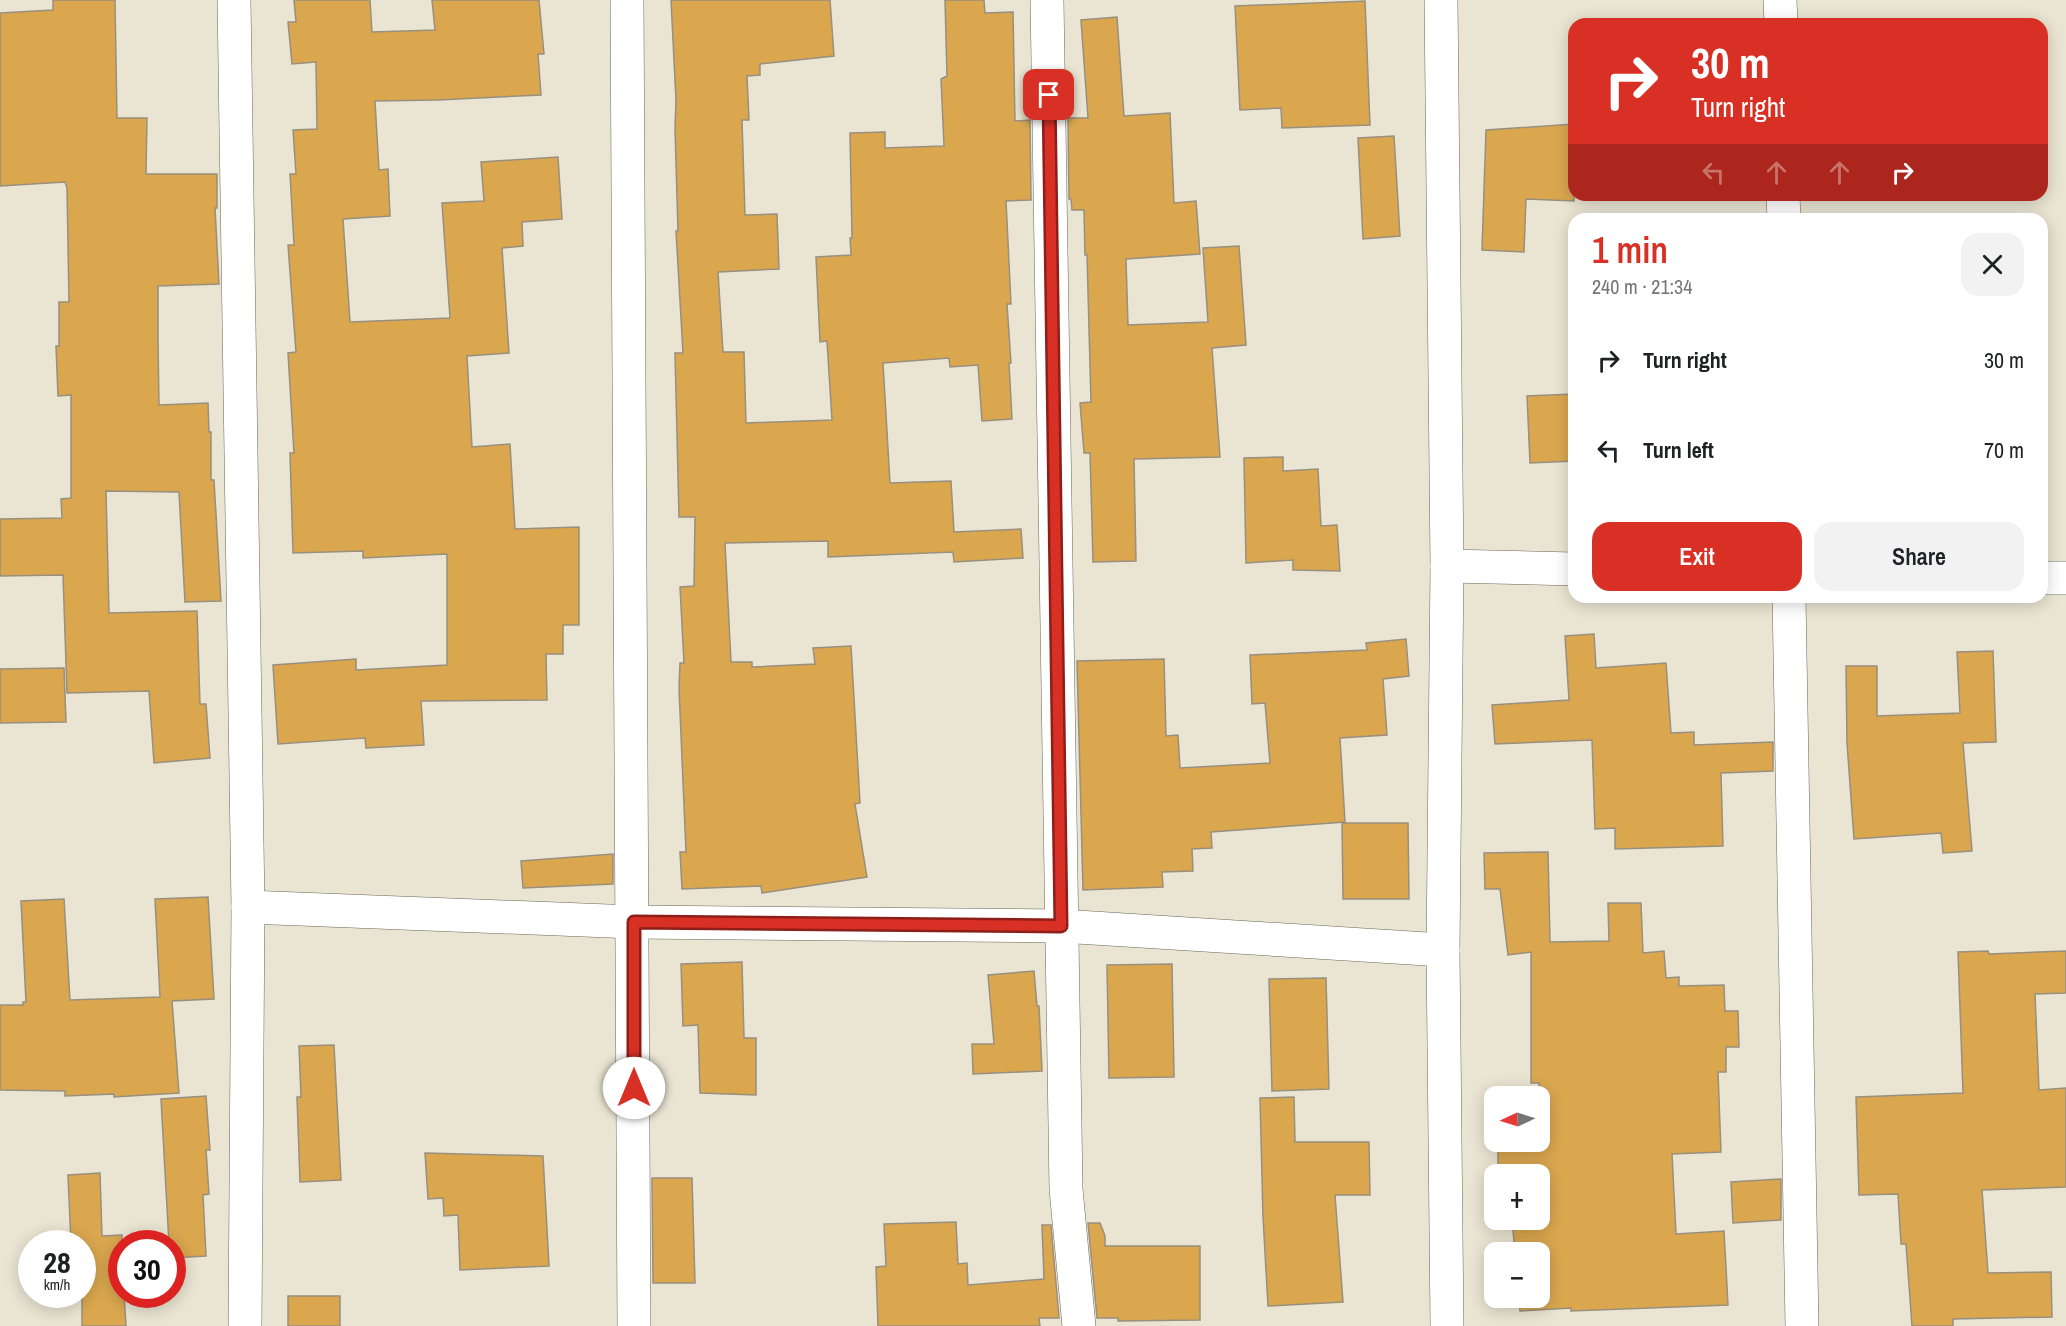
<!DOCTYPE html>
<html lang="en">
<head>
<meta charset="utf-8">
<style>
	:root { --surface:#fff; --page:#f2f2f2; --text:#202124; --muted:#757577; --accent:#d93025 }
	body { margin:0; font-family:"Archivo Narrow",sans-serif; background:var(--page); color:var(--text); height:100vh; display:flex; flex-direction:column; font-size:22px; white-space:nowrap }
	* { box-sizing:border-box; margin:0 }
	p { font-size:20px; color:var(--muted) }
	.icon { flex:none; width:33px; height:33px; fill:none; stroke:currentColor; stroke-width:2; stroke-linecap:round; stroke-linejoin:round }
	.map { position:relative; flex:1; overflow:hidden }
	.sheet { position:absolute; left:1568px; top:213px; width:480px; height:390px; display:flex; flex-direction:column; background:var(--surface); border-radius:18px; box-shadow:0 3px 15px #0003 }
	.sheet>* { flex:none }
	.top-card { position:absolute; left:1568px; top:18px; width:480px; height:183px; border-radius:18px; box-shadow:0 3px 15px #0003; background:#d93025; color:#fff; overflow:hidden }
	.needle { width:39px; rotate:266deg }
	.buttons { position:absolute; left:1484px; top:1086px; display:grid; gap:12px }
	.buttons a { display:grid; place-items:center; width:66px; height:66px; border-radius:12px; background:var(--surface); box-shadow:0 3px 15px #0003; font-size:30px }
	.speed { position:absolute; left:18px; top:1230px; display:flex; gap:12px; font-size:30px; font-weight:700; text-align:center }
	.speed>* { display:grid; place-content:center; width:78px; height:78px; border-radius:50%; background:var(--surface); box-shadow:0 3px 15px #0003; line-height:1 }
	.speed small { font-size:15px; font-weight:400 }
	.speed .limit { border:9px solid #d22; background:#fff; color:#111 }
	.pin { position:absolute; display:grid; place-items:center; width:51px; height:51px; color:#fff; margin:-26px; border-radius:12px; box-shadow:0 3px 9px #0006 }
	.me { position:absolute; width:66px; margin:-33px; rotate:0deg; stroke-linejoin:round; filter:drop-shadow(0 0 4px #0008) }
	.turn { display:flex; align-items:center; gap:21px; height:126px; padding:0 24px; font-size:27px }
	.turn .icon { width:78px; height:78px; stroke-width:2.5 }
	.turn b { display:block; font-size:42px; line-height:51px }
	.lanes { display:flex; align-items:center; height:57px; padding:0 24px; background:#0003; justify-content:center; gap:30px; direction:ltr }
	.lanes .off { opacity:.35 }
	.round { display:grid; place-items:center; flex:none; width:63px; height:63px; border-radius:18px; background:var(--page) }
	.summary { display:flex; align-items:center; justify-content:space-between; height:102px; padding:0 24px }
	h1 { font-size:36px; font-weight:600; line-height:45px; color:var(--accent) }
	.cta { display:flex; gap:12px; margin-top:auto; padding:12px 24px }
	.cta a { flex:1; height:69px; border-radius:18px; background:var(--accent); color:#fff; font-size:24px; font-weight:600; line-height:69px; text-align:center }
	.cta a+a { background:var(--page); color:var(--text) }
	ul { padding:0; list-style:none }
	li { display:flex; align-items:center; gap:18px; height:90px; padding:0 24px }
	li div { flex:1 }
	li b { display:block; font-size:22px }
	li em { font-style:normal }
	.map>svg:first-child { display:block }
	.building { fill:#daa74f; stroke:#998f7f; stroke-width:1.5 }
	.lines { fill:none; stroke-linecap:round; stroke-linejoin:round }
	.minor-casing { stroke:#6b6756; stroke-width:34 }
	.minor { stroke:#fff; stroke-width:33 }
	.route-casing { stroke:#8d1f18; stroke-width:15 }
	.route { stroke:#d93025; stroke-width:10 }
</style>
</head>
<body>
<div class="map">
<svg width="2066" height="1326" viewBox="0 0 2066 1326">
	<rect width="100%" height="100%" fill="#eae5d2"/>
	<g class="building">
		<polygon points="53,0 115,0 117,118 147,118 146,174 217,174 217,208 215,208 219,284 158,286 158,340 159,405 208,403 209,432 211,432 211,480 214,480 221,601 185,602 179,492 106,491 109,613 197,611 200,704 206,704 210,758 154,763 149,691 67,693 63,575 0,576 0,519 62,518 61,499 71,498 71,395 58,396 56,346 59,346 59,302 69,302 67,188 65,182 0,186 0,13 53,10"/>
		<polygon points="294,0 370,0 372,32 435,30 432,0 539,0 544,54 538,54 541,95 438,100 375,101 379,170 388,169 390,216 343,219 350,322 450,318 442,203 484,201 481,162 558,157 562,219 522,222 523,246 502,248 509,353 467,356 472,447 510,444 515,529 579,527 579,625 563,625 563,654 546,654 547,700 421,701 424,745 366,748 365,738 278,744 273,665 356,659 356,670 447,665 447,554 363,558 363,551 293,553 290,453 294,453 288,353 296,352 288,245 294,245 290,174 296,174 293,130 317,129 316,62 292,64 288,22 296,22"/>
		<polygon points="671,0 830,0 834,56 760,64 760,75 747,76 749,120 742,120 745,215 777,214 779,269 718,272 723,352 744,352 746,423 832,420 827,341 820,342 816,257 851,255 850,238 852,238 850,133 885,132 885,148 944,146 941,79 947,76 945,0 984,0 985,13 1013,12 1015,121 1030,120 1031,200 1006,201 1011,304 1007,304 1011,363 1009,363 1012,419 982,421 978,365 950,367 949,358 883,363 890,483 951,481 954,532 1021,529 1023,558 954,562 953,552 828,557 828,541 725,543 731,662 752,662 752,667 815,664 813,648 851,646 860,803 855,804 867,877 762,893 761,886 682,889 680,852 686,852 679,688 680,663 684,663 680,587 694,586 695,517 679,517 675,353 683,353 676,231 678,231 675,129 676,100"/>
		<polygon points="1365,1 1370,125 1282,128 1281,108 1240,110 1235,6"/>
		<polygon points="1117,17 1124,116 1170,113 1174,203 1196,201 1200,254 1126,259 1128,325 1208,322 1203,248 1239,246 1246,345 1212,348 1220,457 1134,459 1136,561 1093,562 1090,453 1084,453 1080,403 1091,402 1087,255 1085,255 1084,210 1072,210 1071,199 1069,199 1068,118 1088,118 1081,20"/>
		<polygon points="1574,124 1574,201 1526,199 1524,252 1482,250 1486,130"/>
		<polygon points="1394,136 1400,236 1363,239 1358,138"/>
		<polygon points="1574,394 1574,461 1530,463 1527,396"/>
		<polygon points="1283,457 1283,471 1318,469 1321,526 1337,525 1340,571 1293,570 1293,560 1246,563 1244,458"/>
		<polygon points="1594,634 1596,668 1666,663 1671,733 1694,732 1694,745 1773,742 1773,771 1721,773 1723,846 1615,849 1615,828 1595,829 1592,740 1495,744 1492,705 1569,700 1565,636"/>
		<polygon points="1406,639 1409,676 1383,679 1387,735 1340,738 1345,822 1211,832 1212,848 1192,849 1193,871 1162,872 1163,887 1083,890 1077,661 1164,659 1166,736 1178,735 1180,768 1270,763 1265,703 1252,704 1250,655 1367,650 1366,643"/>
		<polygon points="1993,651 1996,742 1963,743 1972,851 1943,853 1941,833 1854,839 1847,743 1846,666 1877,666 1877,716 1960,713 1957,652"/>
		<polygon points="64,668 66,722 0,723 0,669"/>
		<polygon points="1342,823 1408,823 1409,899 1343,899"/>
		<polygon points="1548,852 1550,942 1609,941 1608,903 1641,903 1643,953 1664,951 1666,978 1679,977 1679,986 1724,985 1725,1011 1738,1011 1739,1047 1726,1047 1726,1072 1718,1072 1721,1152 1672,1154 1676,1234 1724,1231 1728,1305 1571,1311 1571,1308 1520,1311 1519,1298 1539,1298 1539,1252 1515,1252 1512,1220 1539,1220 1539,1174 1498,1174 1498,1142 1539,1142 1539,1083 1531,1083 1531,952 1508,955 1500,889 1485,889 1484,853"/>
		<polygon points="613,854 613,884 523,888 521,861"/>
		<polygon points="208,897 214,999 172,1001 179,1093 114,1097 114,1094 65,1096 65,1091 0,1090 0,1005 23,1005 23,1002 26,1002 21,901 64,899 70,1000 160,997 155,899"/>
		<polygon points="1988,951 1989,954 2066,951 2066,993 2035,994 2039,1090 2066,1088 2066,1187 1982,1190 1988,1273 2051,1272 2052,1317 1953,1319 1953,1326 1912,1326 1906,1244 1901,1244 1898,1194 1859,1195 1856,1097 1963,1093 1958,952"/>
		<polygon points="742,962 744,1038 756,1038 756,1095 700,1093 698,1025 683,1026 681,964"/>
		<polygon points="1172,964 1174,1077 1109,1078 1107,965"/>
		<polygon points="1034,971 1037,1006 1039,1006 1042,1071 973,1074 972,1044 994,1044 988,975"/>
		<polygon points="1326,978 1329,1089 1272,1091 1269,979"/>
		<polygon points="334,1045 341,1180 300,1182 297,1097 301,1097 299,1046"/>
		<polygon points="206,1096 210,1150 206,1150 209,1194 203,1195 206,1256 172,1258 172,1244 169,1244 161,1099"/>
		<polygon points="1294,1097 1295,1142 1369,1142 1370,1195 1335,1195 1343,1302 1268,1306 1263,1217 1260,1098"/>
		<polygon points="425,1153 543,1156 549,1266 460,1270 458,1215 444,1216 443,1198 428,1199"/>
		<polygon points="100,1173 102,1236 122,1235 122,1294 124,1294 126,1326 82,1326 82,1244 71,1244 68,1175"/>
		<polygon points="652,1178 692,1178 695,1283 653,1283"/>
		<polygon points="1781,1179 1781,1220 1733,1223 1731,1182"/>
		<polygon points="956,1222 958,1264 967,1263 968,1285 1044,1279 1042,1225 1051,1225 1059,1318 1039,1318 1040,1326 878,1326 876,1267 886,1266 884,1224"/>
		<polygon points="1088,1223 1100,1223 1105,1236 1105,1246 1200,1246 1200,1320 1118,1321 1118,1318 1097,1318"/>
		<rect x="288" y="1296" width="52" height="30"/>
	</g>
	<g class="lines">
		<g class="minor-casing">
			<g id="minor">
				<polyline points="234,0 248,907 245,1326"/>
				<polyline points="627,0 634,1326"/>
				<polyline points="1047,0 1066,1189 1079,1326"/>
				<polyline points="1441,0 1447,566 1443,950 1447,1326"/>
				<polyline points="1780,0 1781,24"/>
				<polyline points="1783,195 1784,219"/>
				<polyline points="1447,566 1574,569"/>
				<polyline points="2042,578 2066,578"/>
				<polyline points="1789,597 1802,1326"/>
				<polyline points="248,907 634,922 1061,926 1443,950"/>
			</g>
		</g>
		<use href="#minor" class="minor"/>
	</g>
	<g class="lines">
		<g class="route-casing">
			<polyline id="route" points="634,1088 634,922 1061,926 1049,95"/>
		</g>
		<use href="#route" class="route"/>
	</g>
</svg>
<div class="buttons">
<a><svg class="needle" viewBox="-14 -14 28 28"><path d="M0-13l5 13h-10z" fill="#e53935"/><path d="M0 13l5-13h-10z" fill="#757577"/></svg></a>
<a>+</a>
<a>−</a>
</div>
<div class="speed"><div>28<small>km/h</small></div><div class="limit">30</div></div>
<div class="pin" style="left:1049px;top:95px;background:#d93025"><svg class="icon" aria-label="arrive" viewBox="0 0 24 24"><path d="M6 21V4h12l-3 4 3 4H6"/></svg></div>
<svg class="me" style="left:634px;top:1088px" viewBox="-20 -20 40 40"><circle r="19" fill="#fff"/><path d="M0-13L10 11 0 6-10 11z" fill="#d93025"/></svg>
<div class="top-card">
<div class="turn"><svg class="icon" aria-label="right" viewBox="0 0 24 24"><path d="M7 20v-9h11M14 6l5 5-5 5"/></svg><div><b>30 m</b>Turn right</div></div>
<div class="lanes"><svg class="icon off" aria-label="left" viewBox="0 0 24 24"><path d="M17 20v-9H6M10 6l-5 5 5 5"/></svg><svg class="icon off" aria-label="ahead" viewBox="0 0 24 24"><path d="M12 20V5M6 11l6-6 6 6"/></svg><svg class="icon off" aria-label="ahead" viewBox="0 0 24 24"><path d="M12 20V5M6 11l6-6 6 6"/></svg><svg class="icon" aria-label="right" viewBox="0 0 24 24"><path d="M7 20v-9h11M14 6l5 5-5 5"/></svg></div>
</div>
<section class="sheet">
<div class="summary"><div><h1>1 min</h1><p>240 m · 21:34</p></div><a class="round"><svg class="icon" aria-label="close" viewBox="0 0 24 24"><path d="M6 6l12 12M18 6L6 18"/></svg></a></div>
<ul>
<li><svg class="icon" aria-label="right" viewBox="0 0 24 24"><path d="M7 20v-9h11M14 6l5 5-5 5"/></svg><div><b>Turn right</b></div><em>30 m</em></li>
<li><svg class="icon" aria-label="left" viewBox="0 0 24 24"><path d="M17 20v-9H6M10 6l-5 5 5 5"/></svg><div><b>Turn left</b></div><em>70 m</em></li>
</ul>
<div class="cta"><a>Exit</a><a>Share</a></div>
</section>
</div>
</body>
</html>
